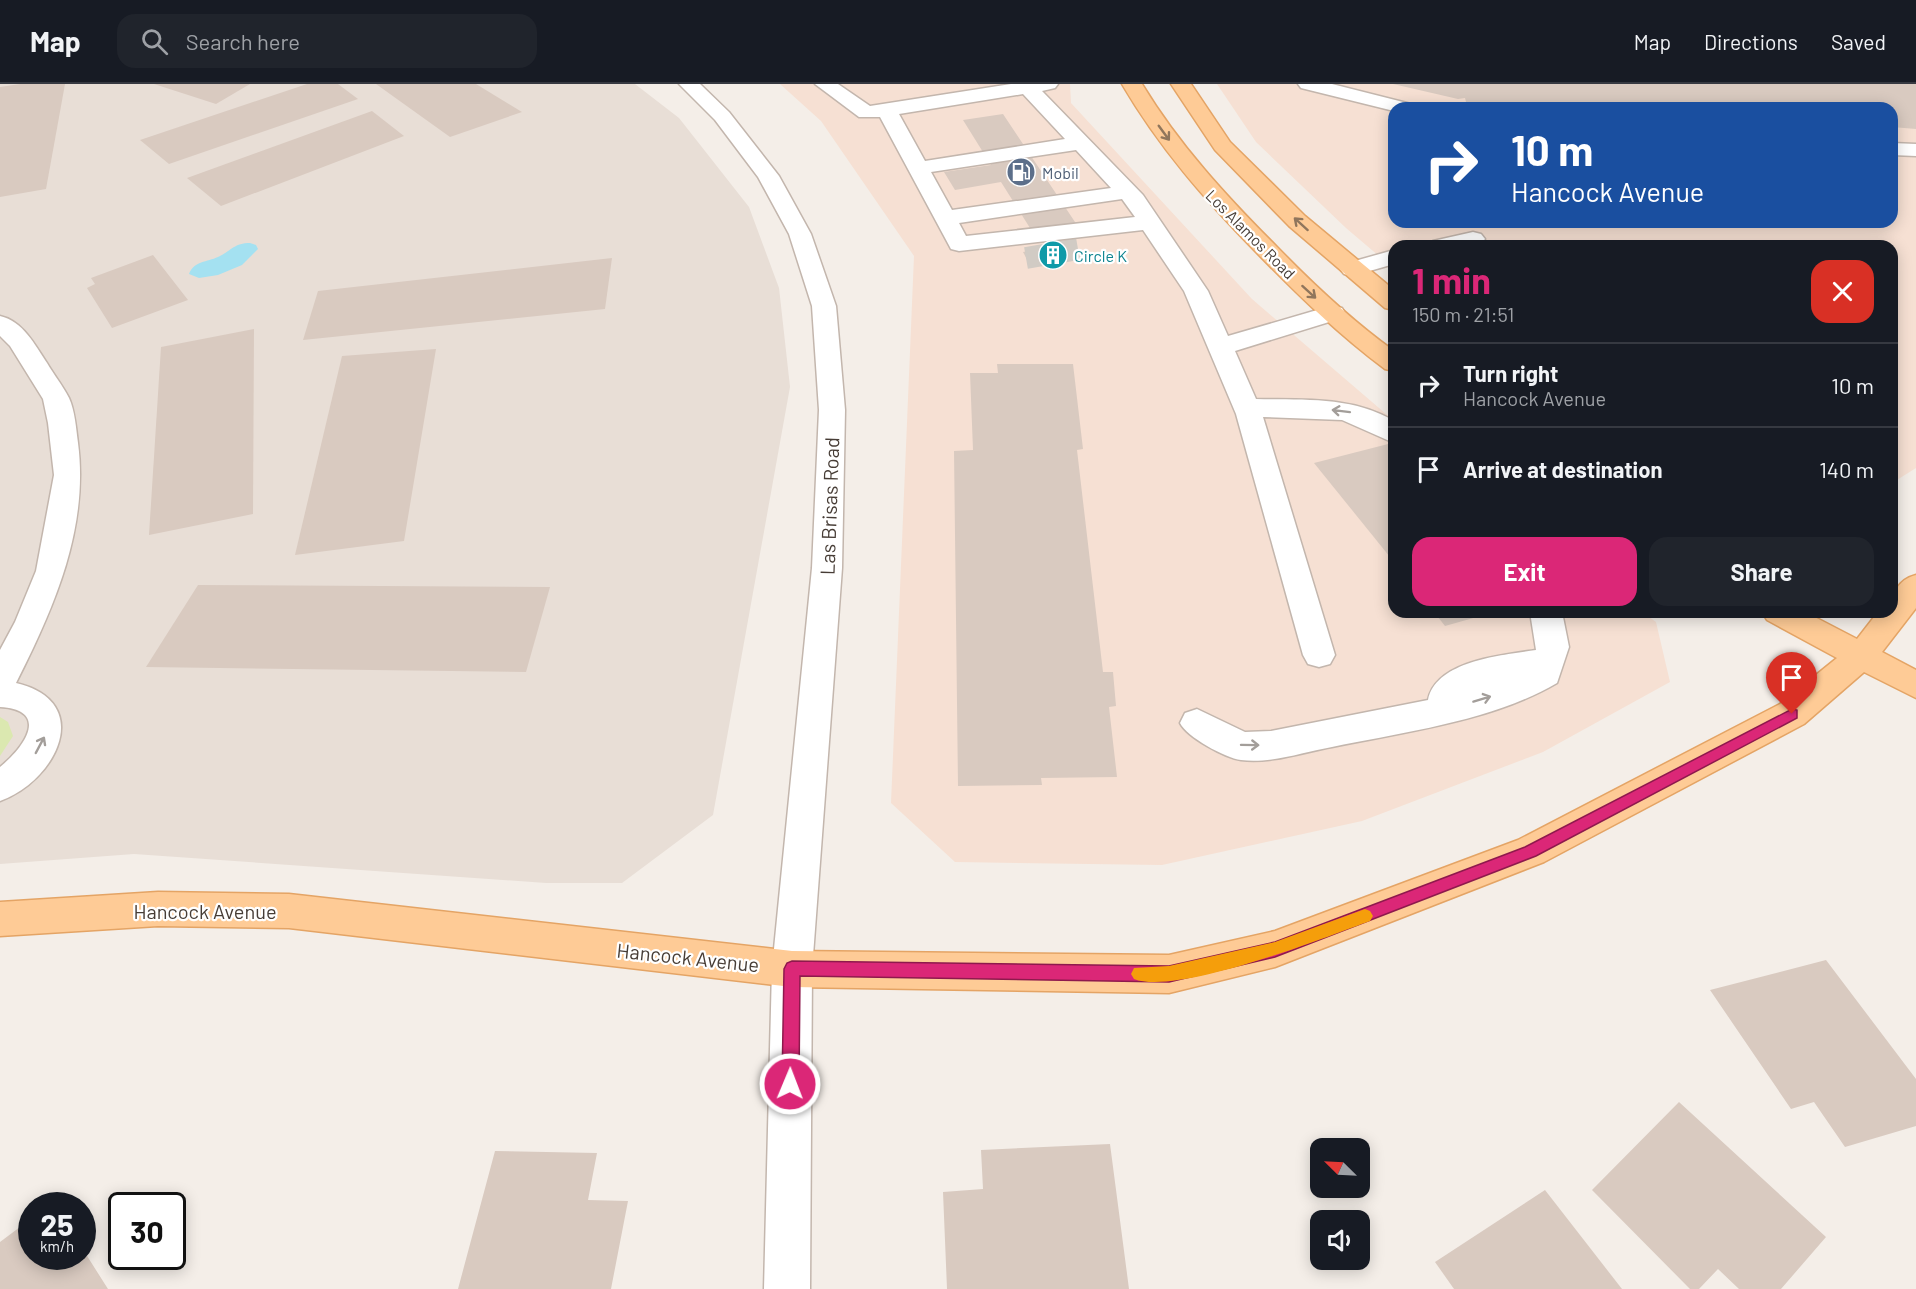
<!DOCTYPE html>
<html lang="en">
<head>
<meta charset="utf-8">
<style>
	:root { --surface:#171b24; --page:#20242c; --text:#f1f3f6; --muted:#9ea1a6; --line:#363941; --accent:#db2777 }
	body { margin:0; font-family:Barlow,sans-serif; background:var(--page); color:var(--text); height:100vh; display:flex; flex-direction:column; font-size:22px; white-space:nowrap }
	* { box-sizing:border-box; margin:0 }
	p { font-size:20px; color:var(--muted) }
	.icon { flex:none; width:33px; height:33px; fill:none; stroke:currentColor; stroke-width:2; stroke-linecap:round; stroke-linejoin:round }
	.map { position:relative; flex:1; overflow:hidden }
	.panel { position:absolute; left:1388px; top:156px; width:510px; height:378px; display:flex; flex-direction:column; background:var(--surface); border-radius:18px; box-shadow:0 3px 15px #0003 }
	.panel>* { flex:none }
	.guide { position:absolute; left:1388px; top:18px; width:510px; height:126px; border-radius:18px; box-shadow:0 3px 15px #0003; background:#1a4fa0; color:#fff; overflow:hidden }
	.needle { width:39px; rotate:294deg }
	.controls { position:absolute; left:1310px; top:1054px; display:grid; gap:12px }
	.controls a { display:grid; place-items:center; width:60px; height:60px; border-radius:12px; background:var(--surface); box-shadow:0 3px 15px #0003; font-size:30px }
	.speed { position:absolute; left:18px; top:1108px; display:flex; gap:12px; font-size:30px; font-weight:700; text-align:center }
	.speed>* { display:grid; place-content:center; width:78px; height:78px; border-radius:50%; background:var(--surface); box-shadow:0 3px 15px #0003; line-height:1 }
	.speed small { font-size:15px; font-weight:400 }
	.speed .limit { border:3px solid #111; border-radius:9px; background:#fff; color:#111 }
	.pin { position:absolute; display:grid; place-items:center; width:51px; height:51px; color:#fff; margin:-62px -26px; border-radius:50% 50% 50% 0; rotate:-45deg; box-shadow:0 0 6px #0007 }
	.pin .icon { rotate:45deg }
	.me { position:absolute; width:66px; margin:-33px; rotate:1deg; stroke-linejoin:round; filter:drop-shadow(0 0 4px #0008) }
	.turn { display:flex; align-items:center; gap:21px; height:126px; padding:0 24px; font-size:27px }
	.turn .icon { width:78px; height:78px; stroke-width:2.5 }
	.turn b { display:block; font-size:42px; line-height:51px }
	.round { display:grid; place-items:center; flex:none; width:63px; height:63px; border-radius:18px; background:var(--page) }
	.head { display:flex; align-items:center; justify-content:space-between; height:102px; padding:0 24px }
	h1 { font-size:36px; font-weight:700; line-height:45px; color:var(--accent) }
	.button { display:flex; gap:12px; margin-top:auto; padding:12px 24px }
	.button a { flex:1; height:69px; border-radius:18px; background:var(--accent); color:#fff; font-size:24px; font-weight:700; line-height:69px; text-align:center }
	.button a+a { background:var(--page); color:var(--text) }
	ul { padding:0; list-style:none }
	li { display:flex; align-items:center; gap:18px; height:84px; padding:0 24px; border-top:2px solid var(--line) }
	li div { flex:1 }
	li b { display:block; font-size:22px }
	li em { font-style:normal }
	header { display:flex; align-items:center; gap:36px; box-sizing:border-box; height:84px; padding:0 30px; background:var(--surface); border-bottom:2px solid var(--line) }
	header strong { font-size:28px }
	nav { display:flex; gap:33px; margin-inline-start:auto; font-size:21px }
	.search { width:420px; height:54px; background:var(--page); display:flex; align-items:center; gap:15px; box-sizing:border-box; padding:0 21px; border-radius:18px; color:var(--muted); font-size:22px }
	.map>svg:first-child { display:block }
	.residential { fill:#e8ded6 }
	.commercial { fill:#f6e0d3; fill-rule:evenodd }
	.green { fill:#dbe8b0 }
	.water { fill:#a4e1f1 }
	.building { fill:#d9cac0 }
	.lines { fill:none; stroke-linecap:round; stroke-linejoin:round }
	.minor-tunnel { stroke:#d1cbc4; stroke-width:22; stroke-dasharray:22 11; stroke-linecap:butt }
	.minor-casing { stroke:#c3b6ad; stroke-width:3 }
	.major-casing { stroke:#e4a465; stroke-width:3 }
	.minor { fill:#fff; fill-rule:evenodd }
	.major { fill:#fecb96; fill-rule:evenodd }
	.oneway { stroke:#90765c }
	.oneway2 { stroke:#a39e9a }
	.route { fill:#db2777; stroke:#8e194d; stroke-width:1.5 }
	.slow { fill:#f59e0b }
	.labels { text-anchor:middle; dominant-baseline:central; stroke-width:4.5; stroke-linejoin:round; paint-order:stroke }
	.far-service-label { font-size:16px; fill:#4e5e75; stroke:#fff; text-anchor:start }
	.far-street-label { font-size:16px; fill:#473d36; stroke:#fff }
	.far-culture-label { font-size:16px; fill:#0d838f; stroke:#fff; text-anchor:start }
	.street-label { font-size:20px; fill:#473d36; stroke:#fff }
</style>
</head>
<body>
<header>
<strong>Map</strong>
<div class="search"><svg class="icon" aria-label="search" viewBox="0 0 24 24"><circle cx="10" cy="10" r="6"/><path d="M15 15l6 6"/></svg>Search here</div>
<nav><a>Map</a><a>Directions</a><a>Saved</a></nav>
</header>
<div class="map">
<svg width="1916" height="1205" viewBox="0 0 1916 1205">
	<rect width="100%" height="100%" fill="#f4eee8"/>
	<polygon class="residential" points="0,0 635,0 679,34 749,123 779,204 790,303 713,731 622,799 546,799 134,770 0,780"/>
	<g class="commercial">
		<polygon points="780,0 1070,0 1071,19 1252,215 1393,336 1394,528 1642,528 1656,538 1670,598 1543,668 1362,737 1162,781 955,778 891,719 914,172 821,37"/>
		<path d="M1217 0H1916V384L1892 399V162H1394L1393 184 1346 144 1256 58ZM1394 24H1892V138H1394Z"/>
	</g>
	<polygon class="green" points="0,633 8,638 13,652 0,672"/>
	<path class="water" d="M250 159 256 161 258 165 242 181 218 191 199 194 189 190C194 177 207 178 218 173 231 167 234 159 250 159Z"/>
	<g class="building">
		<polygon points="20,0 65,0 46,105 0,113 0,3"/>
		<polygon points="154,0 250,0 216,20"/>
		<polygon points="307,0 338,0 358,15 169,80 140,56"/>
		<polygon points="376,0 476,0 522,28 450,53"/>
		<polygon points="1393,0 1916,0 1916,45 1892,43 1892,24 1496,24 1467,22 1465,14 1458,15"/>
		<polygon points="372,27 404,52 221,122 187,94"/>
		<polygon points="1003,30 1079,144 1035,152 1001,98 955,106 944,88 991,81 963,36"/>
		<polygon points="1073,159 1084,174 1031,183 1023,168"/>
		<polygon points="153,171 188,216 112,244 87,204 95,200 91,194"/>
		<polygon points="612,174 605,225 303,256 318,207"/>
		<polygon points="254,245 253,430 149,451 161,263"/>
		<polygon points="436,265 404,457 295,471 342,272"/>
		<polygon points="997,280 1073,280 1083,365 1077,366 1103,588 1113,588 1116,622 1109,623 1117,693 1041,694 1042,701 958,702 954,367 973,366 970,289 998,289"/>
		<polygon points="1392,359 1394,361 1394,478 1314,379"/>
		<polygon points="198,501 550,503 526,588 146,583"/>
		<polygon points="1434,528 1491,528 1491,529 1445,542"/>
		<polygon points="1826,876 1916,995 1916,1042 1845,1063 1814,1018 1791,1025 1710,906"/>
		<polygon points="1679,1018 1826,1153 1781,1205 1739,1205 1718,1185 1699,1205 1690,1205 1592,1106"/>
		<polygon points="1110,1060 1129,1205 947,1205 943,1108 983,1105 981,1066"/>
		<polygon points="495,1067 597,1069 588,1116 628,1117 611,1205 458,1205"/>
		<polygon points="1545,1106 1622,1205 1454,1205 1435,1178"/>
		<polygon points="32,1134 32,1173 82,1173 82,1164 108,1205 0,1205 0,1158"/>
	</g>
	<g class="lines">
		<polyline class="minor-tunnel" points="1026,174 1078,165"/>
		<g class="minor-casing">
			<g id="minor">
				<polygon points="679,0 700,0 729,28 779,92 811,150 836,222 845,326 842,484 812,885 810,1205 764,1205 772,885 812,484 819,326 812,222 789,150 758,93 715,36"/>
				<path d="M815 0H838L870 22 1011 0H1058L1055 4 1042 7 1143 111 1208 207 1228 252 1324 224 1333 222 1342 224 1345 229 1342 234 1235 267 1256 315C1302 316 1353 312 1394 337V359L1342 336 1263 333 1335 571 1330 580 1319 583 1308 580 1303 571 1236 330 1184 207 1143 146 959 167 951 165 880 33H859ZM1023 10 1065 55 925 77 899 30ZM1076 66 1111 104 952 126 931 88ZM1122 115 1135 133 966 152 959 139Z"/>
				<polygon points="1298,0 1332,0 1411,20 1414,24 1394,24 1394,27 1301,4"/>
				<polygon points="1892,59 1916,60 1916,72 1892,71"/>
				<polygon points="1473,148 1481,150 1485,155 1481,160 1429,162 1433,157"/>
				<polygon points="1394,166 1394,180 1352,192 1344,190 1340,185 1344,180"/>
				<path d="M0 232C23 237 35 261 47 279 54 291 63 302 69 314 75 327 76 344 78 359 89 444 54 524 16 599 96 618 56 697 0 717V683C24 664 51 626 0 623V566L15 538 36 487 54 391 48 339 43 315 10 262 0 252Z"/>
				<path d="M1530 528H1562L1569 563 1557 599C1492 637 1405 648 1332 663 1304 668 1270 680 1241 676 1225 674 1187 653 1180 639L1185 629 1197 625 1245 648 1271 647 1428 616C1436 576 1504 571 1536 566Z"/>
			</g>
		</g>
		<g class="major-casing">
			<g id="major">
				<path d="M1122 0H1142C1179 61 1226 112 1277 163 1313 200 1351 236 1394 267V287L1385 285C1338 250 1297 210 1256 168 1205 116 1159 63 1122 0Z"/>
				<polygon points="1171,0 1191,0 1230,58 1305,132 1394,206 1394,226 1385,224 1289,142 1215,66"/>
				<path d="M1916 491V524L1882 568 1916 586V614L1864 588 1804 640 1544 778 1275 883 1169 909 792 903 289 844 158 842 0 852V818L158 808 289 810 792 867 1169 871 1275 847 1518 756 1780 620 1837 574 1767 536 1762 528H1805L1857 555 1878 528H1892C1892 510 1897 496 1916 491Z"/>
			</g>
		</g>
		<use href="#minor" class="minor"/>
		<use href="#major" class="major"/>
	</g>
	<defs><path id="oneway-shaft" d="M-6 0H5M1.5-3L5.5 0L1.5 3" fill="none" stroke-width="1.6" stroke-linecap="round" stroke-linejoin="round" transform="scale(1.5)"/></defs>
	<g class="oneway">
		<use href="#oneway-shaft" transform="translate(1164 49) rotate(54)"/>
		<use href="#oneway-shaft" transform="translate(1301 140) rotate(-138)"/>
		<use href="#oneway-shaft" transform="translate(1309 208) rotate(42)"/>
	</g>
	<g class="oneway2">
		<use href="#oneway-shaft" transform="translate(1341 327) rotate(-173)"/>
		<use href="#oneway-shaft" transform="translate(1482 615) rotate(-17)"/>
		<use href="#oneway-shaft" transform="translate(40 661) rotate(-62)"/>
		<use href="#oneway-shaft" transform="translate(1250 661) rotate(1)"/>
	</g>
	<polygon class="route" points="1792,625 1797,626 1797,634 1536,772 1275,873 1169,898 800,892 799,1000 796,1007 790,1009 784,1007 782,1000 784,885 787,879 792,877 1169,882 1275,858 1525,763"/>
	<path class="slow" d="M1365 825 1370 827 1373 832 1370 837C1324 854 1177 912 1134 895L1131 890 1134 884 1169 882 1275 858Z"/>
	<defs>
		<g id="fuel-disc" transform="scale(1.5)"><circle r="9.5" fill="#5c6f8a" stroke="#fff"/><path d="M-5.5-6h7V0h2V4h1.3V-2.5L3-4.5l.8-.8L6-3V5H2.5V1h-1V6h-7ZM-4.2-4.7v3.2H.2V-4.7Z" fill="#fff"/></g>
		<g id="building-disc" transform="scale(1.5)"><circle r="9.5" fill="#0f9aa8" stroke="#fff"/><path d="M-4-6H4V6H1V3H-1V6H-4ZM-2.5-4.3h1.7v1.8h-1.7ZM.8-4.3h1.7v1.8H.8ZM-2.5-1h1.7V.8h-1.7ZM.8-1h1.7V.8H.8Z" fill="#fff"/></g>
	</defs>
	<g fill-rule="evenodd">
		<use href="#fuel-disc" x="1021" y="88"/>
		<use href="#building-disc" x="1053" y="171"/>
	</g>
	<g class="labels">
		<g class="far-service-label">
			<text x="1042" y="88">Mobil</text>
		</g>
		<g class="far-street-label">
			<text transform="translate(1251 150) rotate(45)">Los Alamos Road</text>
		</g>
		<g class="far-culture-label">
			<text x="1074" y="171">Circle K</text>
		</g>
		<g class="street-label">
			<text transform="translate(829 422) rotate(-88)">Las Brisas Road</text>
			<text x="205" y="827">Hancock Avenue</text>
			<text transform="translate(688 873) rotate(6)">Hancock Avenue</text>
		</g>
	</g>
</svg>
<div class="controls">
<a><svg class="needle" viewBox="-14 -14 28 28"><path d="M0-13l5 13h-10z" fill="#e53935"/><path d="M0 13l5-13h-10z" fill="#9ea1a6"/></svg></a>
<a><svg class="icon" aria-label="sound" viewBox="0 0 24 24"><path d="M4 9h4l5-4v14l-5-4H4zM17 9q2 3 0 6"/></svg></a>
</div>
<div class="speed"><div>25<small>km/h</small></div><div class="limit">30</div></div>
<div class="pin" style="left:1792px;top:630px;background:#d93025"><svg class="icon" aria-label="arrive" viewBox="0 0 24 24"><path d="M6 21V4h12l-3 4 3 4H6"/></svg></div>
<svg class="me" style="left:790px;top:1000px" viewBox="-20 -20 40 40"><circle r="17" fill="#db2777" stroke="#fff" stroke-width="3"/><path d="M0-11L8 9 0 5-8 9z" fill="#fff"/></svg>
<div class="guide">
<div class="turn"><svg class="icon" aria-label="right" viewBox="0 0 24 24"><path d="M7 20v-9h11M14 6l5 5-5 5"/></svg><div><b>10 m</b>Hancock Avenue</div></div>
</div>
<section class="panel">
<div class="head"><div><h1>1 min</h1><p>150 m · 21:51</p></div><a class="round" style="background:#d93025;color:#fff"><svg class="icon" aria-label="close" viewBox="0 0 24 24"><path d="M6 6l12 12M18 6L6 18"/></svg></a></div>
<ul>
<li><svg class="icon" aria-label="right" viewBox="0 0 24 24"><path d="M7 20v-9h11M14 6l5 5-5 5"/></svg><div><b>Turn right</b><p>Hancock Avenue</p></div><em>10 m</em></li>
<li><svg class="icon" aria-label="arrive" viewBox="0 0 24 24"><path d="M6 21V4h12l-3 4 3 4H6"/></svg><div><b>Arrive at destination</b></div><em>140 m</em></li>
</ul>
<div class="button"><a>Exit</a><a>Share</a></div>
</section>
</div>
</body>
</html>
